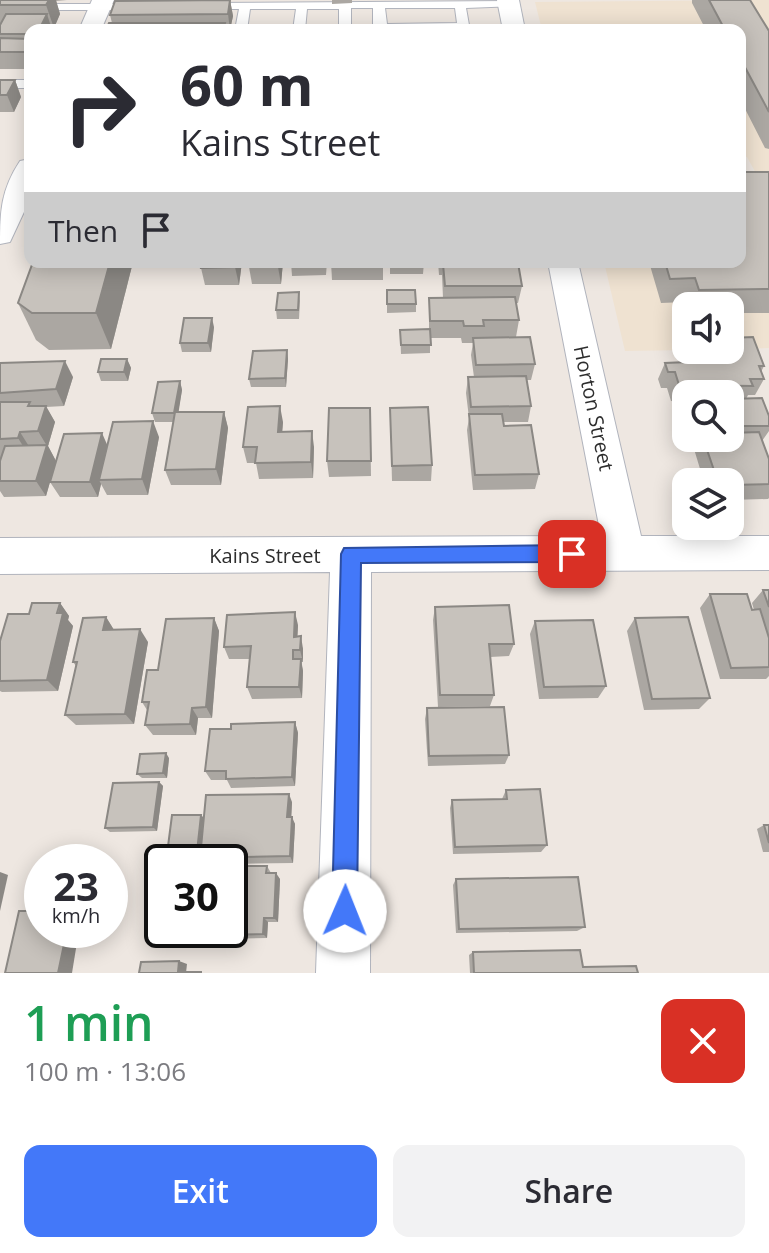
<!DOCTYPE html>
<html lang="en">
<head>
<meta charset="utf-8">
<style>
	:root { --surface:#fff; --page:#f2f2f3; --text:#2b2b33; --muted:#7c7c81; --accent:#4378f9 }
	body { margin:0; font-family:"Open Sans",sans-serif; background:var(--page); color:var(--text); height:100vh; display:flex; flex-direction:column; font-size:30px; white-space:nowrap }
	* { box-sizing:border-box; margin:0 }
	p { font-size:26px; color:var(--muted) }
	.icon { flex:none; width:44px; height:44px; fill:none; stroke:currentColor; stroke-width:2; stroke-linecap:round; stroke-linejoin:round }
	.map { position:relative; height:973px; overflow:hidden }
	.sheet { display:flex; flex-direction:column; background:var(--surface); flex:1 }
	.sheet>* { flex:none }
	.banner { position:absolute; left:24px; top:24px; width:722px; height:244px; border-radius:16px; box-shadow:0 4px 20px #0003; background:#fff; color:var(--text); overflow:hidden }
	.tools { position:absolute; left:672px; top:292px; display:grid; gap:16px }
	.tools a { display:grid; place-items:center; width:72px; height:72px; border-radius:16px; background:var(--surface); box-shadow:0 4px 20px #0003; font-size:40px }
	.speed { position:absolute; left:24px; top:844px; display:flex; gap:16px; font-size:40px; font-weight:700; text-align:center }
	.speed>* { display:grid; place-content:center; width:104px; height:104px; border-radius:50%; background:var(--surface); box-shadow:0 4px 20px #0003; line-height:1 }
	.speed small { font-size:20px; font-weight:400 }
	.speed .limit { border:4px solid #111; border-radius:12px; background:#fff; color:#111 }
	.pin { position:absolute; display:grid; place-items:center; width:68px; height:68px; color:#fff; margin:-34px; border-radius:16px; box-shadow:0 4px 12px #0006 }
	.me { position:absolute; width:88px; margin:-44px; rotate:1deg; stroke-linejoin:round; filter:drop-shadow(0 0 6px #0008) }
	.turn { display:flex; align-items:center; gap:28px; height:168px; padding:0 24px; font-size:36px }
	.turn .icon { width:104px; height:104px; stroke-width:2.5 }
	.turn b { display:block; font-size:56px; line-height:68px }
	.then { display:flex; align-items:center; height:76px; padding:0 24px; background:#0003; gap:16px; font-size:30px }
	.round { display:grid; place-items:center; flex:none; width:84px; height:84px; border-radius:16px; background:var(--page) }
	.overview { display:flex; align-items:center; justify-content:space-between; height:136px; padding:0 24px }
	h1 { font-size:48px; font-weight:600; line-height:60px; color:#1e9e55 }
	.cta { display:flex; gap:16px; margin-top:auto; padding:16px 24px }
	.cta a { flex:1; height:92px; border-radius:16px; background:var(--accent); color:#fff; font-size:32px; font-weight:600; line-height:92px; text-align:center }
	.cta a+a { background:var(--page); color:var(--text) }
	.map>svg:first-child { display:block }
	.education { fill:#efe2d1 }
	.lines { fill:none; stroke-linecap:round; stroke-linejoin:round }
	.lane-casing { stroke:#b1b4bd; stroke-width:2 }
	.street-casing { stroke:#b1b4bd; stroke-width:2 }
	.lane { fill:#fff; fill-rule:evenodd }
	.street { fill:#fff; fill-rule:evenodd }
	.wall { fill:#aba7a2 }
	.shaded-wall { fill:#8b8884 }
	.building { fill:#c7c2bc; stroke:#8b8884; stroke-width:2 }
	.route { fill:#4378f9; stroke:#2c4ea2; stroke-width:2 }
	.labels { text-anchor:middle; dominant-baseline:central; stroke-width:8; stroke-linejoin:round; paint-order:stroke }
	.street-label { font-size:20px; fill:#2d2d2d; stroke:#fff }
</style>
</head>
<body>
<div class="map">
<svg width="769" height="973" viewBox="0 0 769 973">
	<rect width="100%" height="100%" fill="#eee7e1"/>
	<polygon class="education" points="769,0 769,348 730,349 730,306 686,306 686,350 625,351 604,262 740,262 763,186 747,157 740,156 740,30 542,30 535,2"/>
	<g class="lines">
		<g class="lane-casing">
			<g id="lane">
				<path d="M509 1 515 4 513 6 466 8 469 25 462 30H380L373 26V8H351V30H339V9H307L305 30H293L296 9H250L247 30H235L239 9H205L199 6 205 3ZM385 8H455L457 23 387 24Z"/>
				<polygon points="0,4 117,4 123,7 117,10 0,10"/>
				<rect x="0" y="80" width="30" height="8"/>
			</g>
		</g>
		<g class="street-casing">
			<g id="street">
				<polygon points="92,0 114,0 101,30 79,30"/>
				<polygon points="497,0 519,0 525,30 503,30"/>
				<path d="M30 159V199L10 242 0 244C0 211 1 190 20 161Z"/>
				<polygon points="548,262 578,262 641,536 769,536 769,570 371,572 370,973 316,973 330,572 0,574 0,538 601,536"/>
			</g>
		</g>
		<use href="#lane" class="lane"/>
		<use href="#street" class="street"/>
	</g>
	<g class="wall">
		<polygon points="0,0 67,0 56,1 60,14 54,28 52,28 52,30 30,30 30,69 0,69"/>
		<polygon points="230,0 233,16 230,30 106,30 112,23 110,15"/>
		<polygon points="332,0 352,0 352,3 332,4"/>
		<polygon points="692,0 750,0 769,31 769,149 765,148 740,99 740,30 706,30 692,3"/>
		<polygon points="0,80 15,80 21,97 14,112 0,112"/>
		<polygon points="769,172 769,313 730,313 730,306 686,306 685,302 661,303 649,262 740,262"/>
		<polygon points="33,262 133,262 111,349 49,350 36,340 18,303"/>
		<polygon points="202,262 242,262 239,285 205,285 201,268"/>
		<polygon points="283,262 281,284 252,284 249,267"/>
		<polygon points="291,262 327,262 326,275 292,276"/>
		<polygon points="331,262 383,262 383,280 332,280"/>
		<polygon points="390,262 424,262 423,274 390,274"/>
		<polygon points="438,262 500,262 522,286 518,303 516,303 519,320 516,337 535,364 531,380 527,380 531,406 528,422 503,422 504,426 539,474 535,489 473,490 467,430 469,418 466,393 468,377 474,377 471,355 473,343 462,343 461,338 430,338 430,353 401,354 400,330 429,329 429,298 443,298 442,275 439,275"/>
		<polygon points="387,290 416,304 416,312 387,313"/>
		<polygon points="299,292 300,301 299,319 277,319 276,310"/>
		<polygon points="214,327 211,352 182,352 180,343"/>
		<polygon points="686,345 686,350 730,350 764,366 761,372 764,379 755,395 748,395 746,399 769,416 769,431 762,441 769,459 769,498 768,499 730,500 730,482 704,482 694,449 697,442 691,442 689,438 730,438 730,394 686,394 686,402 671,401 667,388 661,388 658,379 665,363 681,362 683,358 682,355"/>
		<polygon points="287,350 288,359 286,387 251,387 249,379"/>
		<polygon points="127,359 131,368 128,381 101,381 98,372"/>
		<polygon points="0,363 73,377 64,406 46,407 55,422 48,446 56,461 46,496 4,497 0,491"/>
		<polygon points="180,381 182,390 178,412 224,412 228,428 221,485 171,485 165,470 174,422 155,422 152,413"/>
		<polygon points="370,408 371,476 329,477 327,461"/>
		<polygon points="390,408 432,465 431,481 392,481"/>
		<polygon points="686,408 686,427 682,416"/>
		<polygon points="283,422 282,432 314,447 313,478 259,479 256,463 247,463 243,447"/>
		<polygon points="159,437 148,495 107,495 101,484 98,497 60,497 50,482 108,445"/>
		<polygon points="763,590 769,590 769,676 766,679 720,679 700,608 710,594 754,610 752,603"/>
		<polygon points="60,603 69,616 68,620 73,626 58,691 2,692 0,691 0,641 29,614"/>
		<polygon points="435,607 514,644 509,656 490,657 494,695 490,706 438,707 433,620"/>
		<polygon points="106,617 114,630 148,642 134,724 76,725 65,715 76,666 73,662"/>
		<polygon points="214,618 219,631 212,718 198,718 196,735 153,735 145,725 147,710 142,702 158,670"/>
		<polygon points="635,618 710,698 699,709 644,710 627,631"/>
		<polygon points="535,621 606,686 598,698 539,699 530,634"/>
		<polygon points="298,625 297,636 303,649 303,662 301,662 303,671 302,698 252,699 247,687 250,659 229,659 224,647"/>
		<polygon points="427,708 509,755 505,764 428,766 425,719"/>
		<polygon points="295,722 298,733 295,786 231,788 227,780 211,780 205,771 231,729"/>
		<polygon points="169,758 167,778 142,778 137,774"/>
		<polygon points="159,782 163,786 157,831 110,832 105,828"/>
		<polygon points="506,790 547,845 541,852 453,854 450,808 452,800 502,799"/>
		<polygon points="292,802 291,817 295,824 293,863 230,864 230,862 204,862 201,859 200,862 166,862 204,818"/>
		<polygon points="764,825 769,825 769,852 763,852 757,829"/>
		<polygon points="267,866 271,873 280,879 278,922 268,922 267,938 172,940 163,936"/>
		<polygon points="456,879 585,927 577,931 456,933 453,885"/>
		<polygon points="473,952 583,967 638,973 470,973 469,955"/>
	</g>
	<g class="shaded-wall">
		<polygon points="49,0 56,0 60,14 54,28 46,5"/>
		<polygon points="230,0 233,16 230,30 228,14"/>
		<polygon points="47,14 52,30 39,30"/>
		<polygon points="15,80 21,97 14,112 7,95"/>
		<polygon points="110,262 133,262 111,349 96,313"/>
		<polygon points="236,262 242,262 239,285 235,267"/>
		<polygon points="279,262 283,262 281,284 278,267"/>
		<polygon points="212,318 214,327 211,352 208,343"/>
		<polygon points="287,350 288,359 286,387 285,378"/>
		<polygon points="127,359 131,368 128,381 124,372"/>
		<polygon points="65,361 73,377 64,406 56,389"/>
		<polygon points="180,381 182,390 177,422 174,413"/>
		<polygon points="46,406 55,422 48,446 56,461 46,496 36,481 47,446 38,431"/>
		<polygon points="280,406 283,422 281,448 278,432"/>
		<polygon points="224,412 228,428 221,485 216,469"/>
		<polygon points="153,421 159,437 148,495 142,479"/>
		<polygon points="312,431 314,447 313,478 311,462"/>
		<polygon points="20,432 30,448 28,454 18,438"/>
		<polygon points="102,433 109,449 99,480 101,484 98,497 90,482"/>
		<polygon points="60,603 69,616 68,620 73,626 58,691 47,680"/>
		<polygon points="295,612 298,625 297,649 294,637"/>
		<polygon points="106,617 114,630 103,630"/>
		<polygon points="214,618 219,631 212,718 206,707"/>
		<polygon points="140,629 148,642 134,724 125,714"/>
		<polygon points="301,636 303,649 303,662 300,650"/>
		<polygon points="301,659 303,671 302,698 299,687"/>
		<polygon points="192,708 198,718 196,735 190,724"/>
		<polygon points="295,722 298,733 295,786 292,777"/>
		<polygon points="166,753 169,758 167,778 163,773"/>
		<polygon points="159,782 163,786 157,831 153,827"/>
		<polygon points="289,794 292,802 291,824 287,817"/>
		<polygon points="201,815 205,819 200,862 197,862"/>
		<polygon points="292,817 295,824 293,863 290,856"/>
		<polygon points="0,872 8,875 0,911"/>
		<polygon points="276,873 280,879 278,922 274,918"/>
		<polygon points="264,918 268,922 267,938 263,934"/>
		<polygon points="67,930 79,930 72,973 58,973"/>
		<polygon points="179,961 187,964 186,973 178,972"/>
	</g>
	<g class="building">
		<polygon points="0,0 49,0 46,5 0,5"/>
		<polygon points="230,0 228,14 110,15 115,1"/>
		<polygon points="709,0 750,0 769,31 769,112 740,58 740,30 725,30"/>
		<polygon points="6,14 47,14 39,30 30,30 30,34 0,34 0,25"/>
		<polygon points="109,23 225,23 223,30 106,30"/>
		<polygon points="474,25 475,30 421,30 421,27"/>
		<polygon points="0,38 30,39 30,52 0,52"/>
		<polygon points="0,80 15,80 7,95 0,95"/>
		<polygon points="740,172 769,172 769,289 699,290 695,278 670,279 665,262 740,262"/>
		<polygon points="33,262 110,262 96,313 32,313 18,303"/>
		<polygon points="202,262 236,262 235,267 201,268"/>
		<polygon points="250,262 279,262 278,267 249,267"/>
		<rect x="331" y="262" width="52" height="1"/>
		<rect x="390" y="262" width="34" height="3"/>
		<polygon points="518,263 522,286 445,286 443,264"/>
		<polygon points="387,290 415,290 416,304 387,304"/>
		<polygon points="299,292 298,310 276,310 278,293"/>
		<polygon points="515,297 519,320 483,320 484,326 464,326 463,321 430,321 429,298"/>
		<polygon points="184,318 212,318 208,343 180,343"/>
		<polygon points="430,329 431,345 401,345 400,330"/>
		<polygon points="530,337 535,364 476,365 473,338"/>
		<polygon points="753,337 764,366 759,366 764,379 750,379 753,386 679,385 675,372 668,372 665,363 688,362 685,353 694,353 693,350 730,350 730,338"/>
		<polygon points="287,350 285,378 249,379 253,351"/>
		<polygon points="101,359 127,359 124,372 98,372"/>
		<polygon points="65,361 56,389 0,393 0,363"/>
		<polygon points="526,376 531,406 471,407 468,377"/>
		<polygon points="180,381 174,413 152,413 158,382"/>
		<polygon points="762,398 769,416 769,426 730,426 730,399"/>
		<polygon points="0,402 30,402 28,406 46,406 38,431 20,432 18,438 0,439"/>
		<polygon points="280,406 278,432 312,431 311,462 255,463 257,447 243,447 248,407"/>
		<polygon points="428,407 432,465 392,466 390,408"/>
		<polygon points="329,408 370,408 371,461 327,461"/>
		<polygon points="175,412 224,412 216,469 165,470"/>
		<polygon points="469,414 502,414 504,426 531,425 539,474 475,475"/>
		<polygon points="153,421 142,479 99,480 113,422"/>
		<polygon points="759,432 769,459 769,484 730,485 730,482 718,482 703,438 730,438 730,433"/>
		<polygon points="102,433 90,482 50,482 64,434"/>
		<polygon points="47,445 36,481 0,481 0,461 5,446"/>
		<polygon points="763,590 769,590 769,607"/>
		<polygon points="710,594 747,594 752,610 760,609 769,638 769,667 731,668"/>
		<polygon points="32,603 60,603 57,613 63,613 47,680 0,681 0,641 8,614 29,614"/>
		<polygon points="509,605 514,644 489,644 494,695 440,695 435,607"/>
		<polygon points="295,612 294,637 301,636 300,650 293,650 293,659 301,659 299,687 247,687 251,646 224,647 227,615"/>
		<polygon points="106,617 103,630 140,629 125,714 65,715 77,662 73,662 83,618"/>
		<polygon points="688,617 710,698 652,699 635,618"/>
		<polygon points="214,618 206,707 192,708 190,724 145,725 149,702 142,702 147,670 158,670 166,619"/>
		<polygon points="593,620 606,686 544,687 535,621"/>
		<polygon points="504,707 509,755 429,756 427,708"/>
		<polygon points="295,722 292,777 226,779 226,771 205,771 210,729 231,729 231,724"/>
		<polygon points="166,753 163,773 137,774 140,754"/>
		<polygon points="159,782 153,827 105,828 113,783"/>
		<polygon points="540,789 547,845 455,847 452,800 507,799 506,790"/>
		<polygon points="289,794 287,817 292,817 290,856 200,858 206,795"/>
		<polygon points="172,815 201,815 196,861 166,862"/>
		<polygon points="764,825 769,825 769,843"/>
		<polygon points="230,866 267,866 266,873 276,873 274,918 264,918 263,934 163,936 164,930 230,930"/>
		<polygon points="578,877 585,927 459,929 456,879"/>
		<polygon points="19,911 42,911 42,930 67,930 58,973 5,973"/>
		<polygon points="580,950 583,967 636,966 638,973 474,973 473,952"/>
		<polygon points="179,961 178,972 201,972 201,973 139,973 141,962"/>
	</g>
	<polygon class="route" points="572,545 579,548 581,554 579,560 572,562 361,563 357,911 353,920 345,924 336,920 332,911 341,554 344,548"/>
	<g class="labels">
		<g class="street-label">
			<text transform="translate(594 408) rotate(78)">Horton Street</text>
			<text x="265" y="555">Kains Street</text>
		</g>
	</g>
</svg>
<div class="tools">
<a><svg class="icon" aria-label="sound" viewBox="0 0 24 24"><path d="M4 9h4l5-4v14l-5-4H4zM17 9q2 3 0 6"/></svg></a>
<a><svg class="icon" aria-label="search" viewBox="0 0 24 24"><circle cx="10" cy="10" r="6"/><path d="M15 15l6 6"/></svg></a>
<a><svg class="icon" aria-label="layers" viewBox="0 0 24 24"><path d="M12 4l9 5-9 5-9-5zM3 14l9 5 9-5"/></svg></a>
</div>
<div class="speed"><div>23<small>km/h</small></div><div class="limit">30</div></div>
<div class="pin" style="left:572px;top:554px;background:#d93025"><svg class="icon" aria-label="arrive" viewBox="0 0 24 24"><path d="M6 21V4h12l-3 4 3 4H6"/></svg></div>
<svg class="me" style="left:345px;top:911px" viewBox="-20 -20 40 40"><circle r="19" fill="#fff"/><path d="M0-13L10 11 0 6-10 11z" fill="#4378f9"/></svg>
<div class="banner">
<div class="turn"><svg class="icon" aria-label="right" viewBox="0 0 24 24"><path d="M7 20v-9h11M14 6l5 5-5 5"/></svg><div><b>60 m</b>Kains Street</div></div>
<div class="then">Then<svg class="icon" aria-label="arrive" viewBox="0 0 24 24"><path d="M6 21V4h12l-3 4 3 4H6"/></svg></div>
</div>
</div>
<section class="sheet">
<div class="overview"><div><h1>1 min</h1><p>100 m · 13:06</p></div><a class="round" style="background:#d93025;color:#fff"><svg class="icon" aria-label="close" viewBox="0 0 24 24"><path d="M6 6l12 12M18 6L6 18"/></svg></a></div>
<div class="cta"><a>Exit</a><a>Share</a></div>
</section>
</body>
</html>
